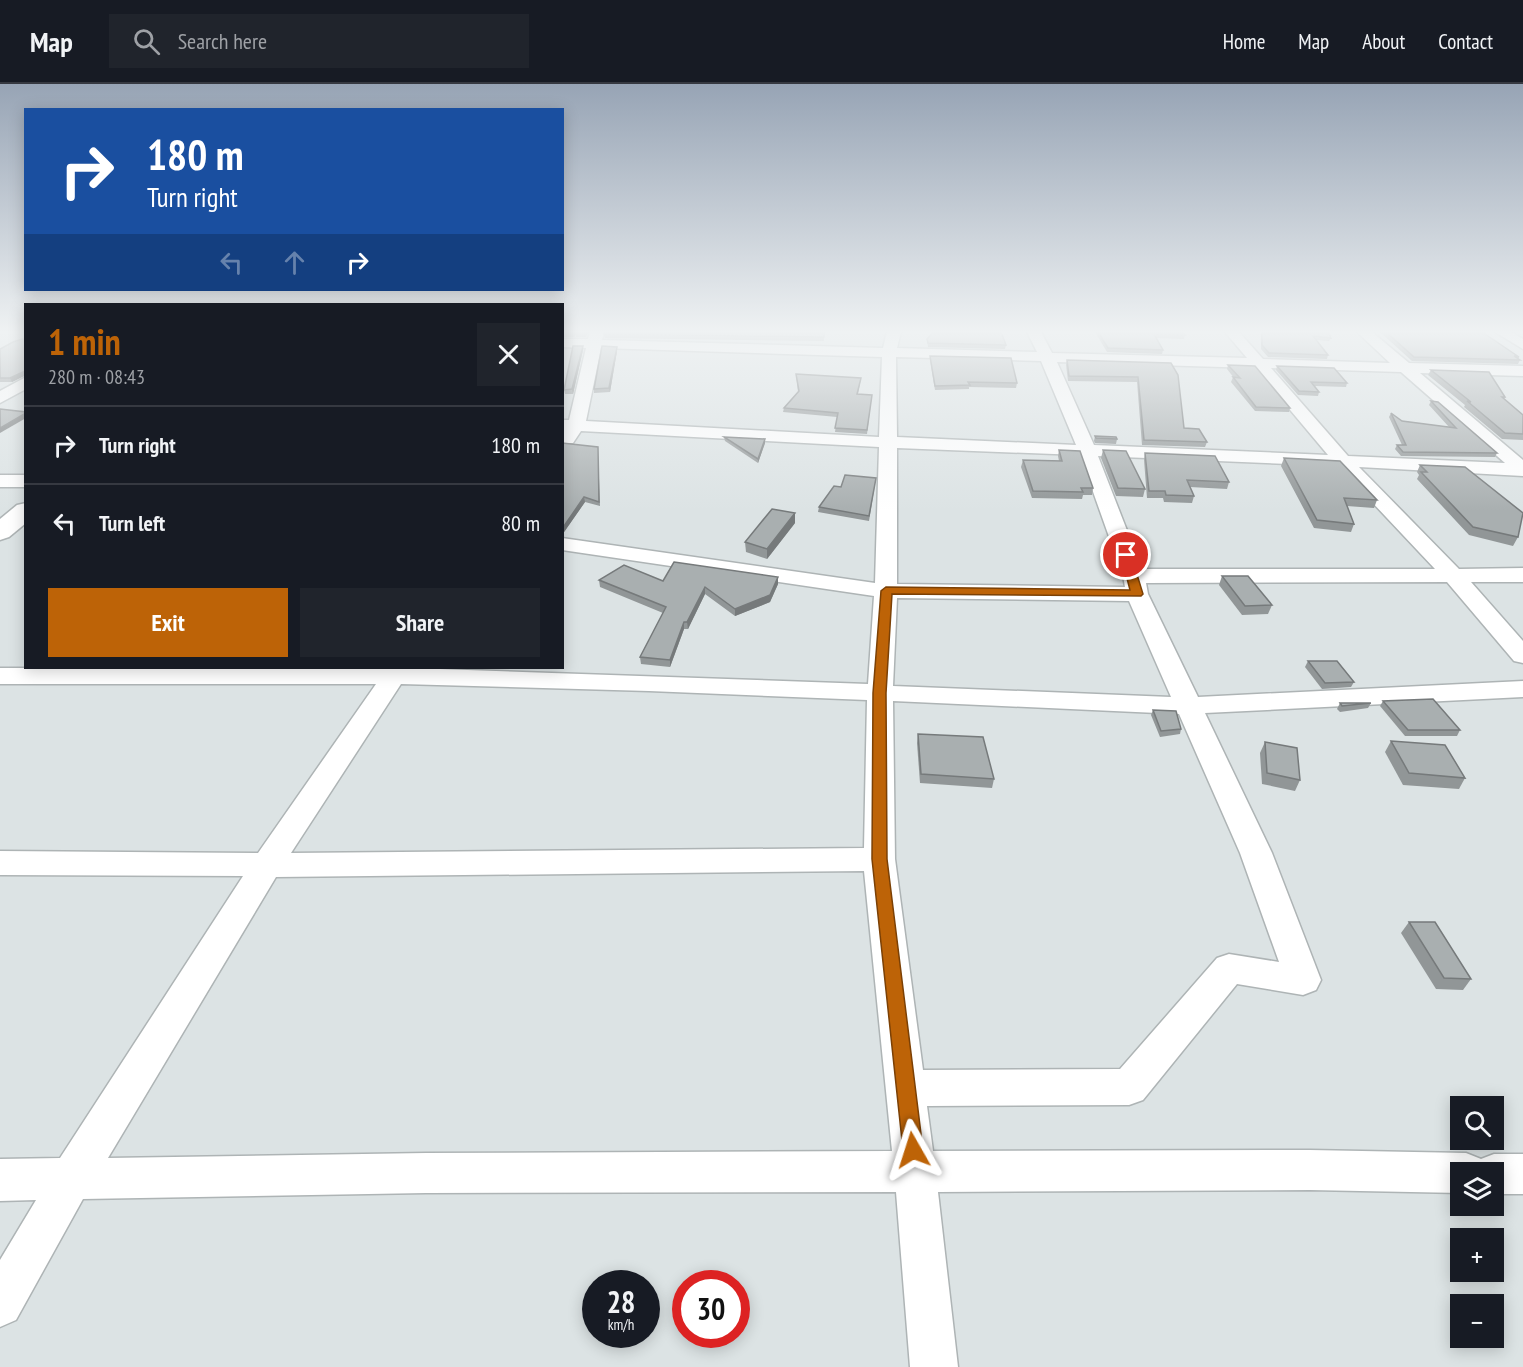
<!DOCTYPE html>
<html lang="en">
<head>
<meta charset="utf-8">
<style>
	:root { --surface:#171b24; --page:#20242c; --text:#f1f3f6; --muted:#9ea1a6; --line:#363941; --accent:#bd6307 }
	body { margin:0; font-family:"PT Sans Narrow",sans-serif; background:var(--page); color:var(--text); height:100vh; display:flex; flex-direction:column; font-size:22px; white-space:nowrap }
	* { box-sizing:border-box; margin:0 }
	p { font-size:20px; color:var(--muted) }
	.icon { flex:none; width:33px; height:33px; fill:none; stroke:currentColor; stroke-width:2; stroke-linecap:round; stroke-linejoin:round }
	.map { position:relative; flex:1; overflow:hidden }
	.panel { position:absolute; left:24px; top:219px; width:540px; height:366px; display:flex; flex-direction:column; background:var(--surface); border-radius:0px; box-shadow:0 3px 15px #0003 }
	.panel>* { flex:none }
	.top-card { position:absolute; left:24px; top:24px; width:540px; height:183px; border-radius:0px; box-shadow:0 3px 15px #0003; background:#1a4fa0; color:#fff; overflow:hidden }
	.buttons { position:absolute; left:1450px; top:1012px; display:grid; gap:12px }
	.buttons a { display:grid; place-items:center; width:54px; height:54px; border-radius:0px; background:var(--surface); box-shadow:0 3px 15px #0003; font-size:30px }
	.speed { position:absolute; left:582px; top:1186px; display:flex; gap:12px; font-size:30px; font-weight:700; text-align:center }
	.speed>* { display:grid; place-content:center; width:78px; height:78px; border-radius:50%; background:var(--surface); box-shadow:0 3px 15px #0003; line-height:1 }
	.speed small { font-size:15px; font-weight:400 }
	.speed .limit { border:9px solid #d22; background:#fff; color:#111 }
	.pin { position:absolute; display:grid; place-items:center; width:51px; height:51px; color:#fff; margin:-26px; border:3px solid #fff; border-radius:50%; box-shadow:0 2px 6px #0007 }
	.me { position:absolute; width:66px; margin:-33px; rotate:354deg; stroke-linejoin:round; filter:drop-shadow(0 0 4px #0008) }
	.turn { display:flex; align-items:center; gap:21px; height:126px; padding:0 24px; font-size:27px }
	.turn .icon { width:78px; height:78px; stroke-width:2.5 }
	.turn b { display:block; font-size:42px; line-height:51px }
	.lanes { display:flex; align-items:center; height:57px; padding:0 24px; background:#0003; justify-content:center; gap:30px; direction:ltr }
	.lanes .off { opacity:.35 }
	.round { display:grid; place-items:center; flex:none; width:63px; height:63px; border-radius:0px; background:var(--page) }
	.overview { display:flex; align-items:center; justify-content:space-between; height:102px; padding:0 24px }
	h1 { font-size:36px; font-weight:800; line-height:45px; color:var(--accent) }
	.cta { display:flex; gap:12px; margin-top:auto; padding:12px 24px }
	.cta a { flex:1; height:69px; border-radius:0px; background:var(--accent); color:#fff; font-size:24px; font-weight:800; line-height:69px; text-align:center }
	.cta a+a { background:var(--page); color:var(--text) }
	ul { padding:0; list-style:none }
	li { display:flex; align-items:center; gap:18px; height:78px; padding:0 24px; border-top:2px solid var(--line) }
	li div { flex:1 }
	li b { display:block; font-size:22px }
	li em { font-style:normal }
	header { display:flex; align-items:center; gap:36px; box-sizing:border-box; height:84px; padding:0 30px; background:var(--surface); border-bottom:2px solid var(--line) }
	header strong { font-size:28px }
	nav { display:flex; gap:33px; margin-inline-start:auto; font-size:21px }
	.search { width:420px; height:54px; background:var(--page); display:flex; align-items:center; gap:15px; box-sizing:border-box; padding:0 21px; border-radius:0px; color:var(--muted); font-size:22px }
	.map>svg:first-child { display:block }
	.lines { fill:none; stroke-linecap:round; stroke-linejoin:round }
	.minor-casing { stroke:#aeb4b5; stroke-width:3 }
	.tertiary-casing { stroke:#aeb4b5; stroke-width:3 }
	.minor { fill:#fff; fill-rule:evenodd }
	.tertiary { fill:#fff; fill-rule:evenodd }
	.wall { fill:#919697 }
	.shaded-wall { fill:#767a7b }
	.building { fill:#a9afb0; stroke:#767a7b; stroke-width:1.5 }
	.route { fill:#bd6307; stroke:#7b4005; stroke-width:1.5 }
</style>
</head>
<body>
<header>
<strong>Map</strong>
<div class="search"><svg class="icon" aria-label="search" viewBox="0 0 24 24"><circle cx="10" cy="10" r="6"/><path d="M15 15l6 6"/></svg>Search here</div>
<nav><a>Home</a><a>Map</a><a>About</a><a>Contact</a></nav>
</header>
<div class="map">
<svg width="1523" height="1283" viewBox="0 0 1523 1283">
	<rect width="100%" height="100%" fill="#dce3e4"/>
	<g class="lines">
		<g class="minor-casing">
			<g id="minor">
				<path d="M590 248H604L602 256 883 264 887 248H901L897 264 1037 268 1027 248H1041L1052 269 1247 274 1225 248H1239L1263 275 1390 279 1357 248H1372L1409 279 1523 282V292L1420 289 1523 376V392L1359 383 1459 485 1523 484V498H1471L1523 557V579L1514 577 1447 498 1146 499 1148 510 1198 613 1523 597V613L1205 629 1272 769 1321 896 1316 906 1303 911 1237 900 1143 1016 1129 1021 927 1022 933 1067 1310 1066 1466 1069 1481 1075 1494 1070H1523V1110H1494V1089H1461V1109L1310 1106 938 1108 958 1283H910L896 1108 426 1109 83 1115 16 1236 0 1243V1176L36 1116 0 1117V1075L60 1074 243 792 0 791V767L258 769 376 600H0V584H411L868 600 874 512 562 466V454L875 499 879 363 581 347 573 359H562L564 346H562V336H569L586 264 562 263V255H588ZM601 264 882 273 879 353 586 337ZM896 273 1041 277 1076 361 897 353ZM1057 278 1255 284 1328 371 1094 361ZM1271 284 1401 288 1505 379 1348 372ZM897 364 1080 371 1123 492 1125 503 897 500ZM1098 372 1338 382 1435 485H1142ZM897 514 1129 517 1171 613 893 602ZM401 600 649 607 867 616 864 764 291 769ZM893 617 1179 630 1240 769 1279 878 1229 870 1217 874 1120 985 923 986 895 775ZM864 787 892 1067 426 1069 108 1074 276 793Z"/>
				<polygon points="1495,248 1511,248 1523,255 1523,265"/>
				<polygon points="26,293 26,305 0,319 0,307"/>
				<rect x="0" y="391" width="26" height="12"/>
			</g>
		</g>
		<g class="tertiary-casing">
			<polygon id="tertiary" points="26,419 26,439 9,453 0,456 0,435 17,421"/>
		</g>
		<use href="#minor" class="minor"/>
		<use href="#tertiary" class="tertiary"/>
	</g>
	<g class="wall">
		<polygon points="562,248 588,248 586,253 576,253 576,250 574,253 562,253"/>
		<polygon points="824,248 824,257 605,254 604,250"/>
		<polygon points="1095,248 1182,248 1185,251 1184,255 1156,254 1163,266 1162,270 1107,268"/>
		<polygon points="1261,248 1328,248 1331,254 1329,257 1316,256 1328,271 1327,275 1268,273 1261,265"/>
		<polygon points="1380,248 1482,248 1519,273 1518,275 1520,276 1518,280 1412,277"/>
		<polygon points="927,255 1006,261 1005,265 928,263"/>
		<polygon points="0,265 26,291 12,298 0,298"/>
		<polygon points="583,266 573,310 565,310 564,306"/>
		<polygon points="617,267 610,308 594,309 594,305"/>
		<polygon points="930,272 1017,299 1016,304 969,303 969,305 935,306 930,276"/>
		<polygon points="1067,276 1171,279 1184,344 1207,358 1205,363 1142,361 1137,298 1068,297 1066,281"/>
		<polygon points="1228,281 1290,324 1289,328 1255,327 1231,298 1233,293 1234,294 1227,285"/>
		<polygon points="1277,282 1347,299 1346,303 1315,302 1319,308 1318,312 1298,311 1276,286"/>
		<polygon points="1431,286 1505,313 1504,315 1523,331 1523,356 1502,355 1464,323 1465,321 1428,291"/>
		<polygon points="796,290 861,294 858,310 872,311 867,350 835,348 837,333 783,328 784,324 798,308"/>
		<polygon points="1431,317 1497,369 1495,373 1401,372 1395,365 1397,361 1402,361 1389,333 1391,329 1402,337 1449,343 1429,321"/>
		<polygon points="1095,352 1117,355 1116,360 1095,359 1094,357"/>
		<polygon points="724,353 765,359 758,379 725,357"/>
		<polygon points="1059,366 1093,404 1092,411 1083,411 1082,415 1032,414 1021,383 1023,376 1059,377 1058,372"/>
		<polygon points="1103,366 1145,405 1143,413 1116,412 1101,374"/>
		<polygon points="598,367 600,422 585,418 562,451"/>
		<polygon points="1145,369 1229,398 1227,405 1190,403 1194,412 1192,419 1164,418 1163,414 1147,414 1144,376"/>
		<polygon points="1284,374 1377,416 1374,424 1347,422 1354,440 1351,448 1314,444 1281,382"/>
		<polygon points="1420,381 1518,453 1513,462 1469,451 1417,395 1419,391 1417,388"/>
		<polygon points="876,394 869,437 818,428 819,423"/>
		<polygon points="795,439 767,475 746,468 745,458"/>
		<polygon points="1222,492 1272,521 1268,530 1242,531 1219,501"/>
		<polygon points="599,496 663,497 778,500 770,518 735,532 705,510 688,545 684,545 670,583 641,580 640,573 663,529 600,503"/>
		<polygon points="1308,577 1354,598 1351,603 1322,605 1305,583"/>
		<polygon points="1383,617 1460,646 1457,652 1405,652 1380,622"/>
		<polygon points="1340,619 1371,619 1368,624 1340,628 1337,625"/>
		<polygon points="1153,626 1181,645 1180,650 1160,653 1151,631"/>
		<polygon points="918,650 994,695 992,704 920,699 917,659"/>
		<polygon points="1391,657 1465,694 1459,705 1403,701 1385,668"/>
		<polygon points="1265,658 1300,696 1295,707 1262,700 1260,669"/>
		<polygon points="1409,838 1471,895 1463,906 1436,905 1401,849"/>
	</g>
	<g class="shaded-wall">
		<polygon points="583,262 583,266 573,310 572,305"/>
		<polygon points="617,263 617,267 610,308 609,304"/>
		<polygon points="25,287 26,291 12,298 10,294"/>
		<polygon points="26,329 26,334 0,349 0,344"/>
		<polygon points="765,355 765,359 758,379 758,375"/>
		<polygon points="584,413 585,418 562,451 562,445"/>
		<polygon points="795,429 795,439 767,475 767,465"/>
		<polygon points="778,493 778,500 770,518 735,532 735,525"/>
		<polygon points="705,503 705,510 688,545 687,538"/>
		<polygon points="684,538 684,545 670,583 670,576"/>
	</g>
	<g class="building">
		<polygon points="562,248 574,248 573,249 562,249"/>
		<rect x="576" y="248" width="10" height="1"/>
		<polygon points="605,248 824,248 824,253 604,250"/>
		<polygon points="933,248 1001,248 1006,261 928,259 927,255"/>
		<polygon points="1098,248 1182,248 1185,251 1154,250 1163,266 1108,264"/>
		<polygon points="1262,248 1328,248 1331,254 1313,252 1328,271 1269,269 1262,261"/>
		<polygon points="1386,248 1482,248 1519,273 1514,272 1520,276 1414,273"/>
		<polygon points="22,255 26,256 26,290 25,287 10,294 0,294 0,265 13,258"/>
		<polygon points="573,262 583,262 572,305 564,306"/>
		<polygon points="602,262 617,263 609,304 594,305"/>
		<polygon points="930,272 1011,274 1017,299 968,298 970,301 935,302"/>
		<polygon points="1067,276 1171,279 1178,291 1184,344 1199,345 1207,358 1144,356 1138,293 1069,292"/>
		<polygon points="1228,281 1255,282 1290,324 1256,323 1233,293 1240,294"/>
		<polygon points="1277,282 1334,284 1347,299 1311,298 1319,308 1299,307"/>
		<polygon points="1431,286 1489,288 1505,313 1502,313 1523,331 1523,350 1505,349 1467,317 1471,318"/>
		<polygon points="796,290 861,294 857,310 872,311 867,346 835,344 838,329 784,324 799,307"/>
		<polygon points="1431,317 1438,318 1497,369 1403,368 1397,361 1406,361 1391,329 1402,337 1456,344"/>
		<polygon points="0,325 26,328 26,329 0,344"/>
		<polygon points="1095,352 1116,353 1117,355 1096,354"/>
		<polygon points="724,353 765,355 758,375"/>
		<polygon points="562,359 598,363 599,418 584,413 562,445"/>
		<polygon points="1059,366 1080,367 1093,404 1081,404 1083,408 1033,407 1023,376 1062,377"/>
		<polygon points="1103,366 1126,367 1145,405 1118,404"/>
		<polygon points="1145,369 1215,372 1229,398 1187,396 1194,412 1166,411 1165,407 1149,407"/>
		<polygon points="1284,374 1340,377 1377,416 1344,414 1354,440 1317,436"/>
		<polygon points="1420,381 1465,383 1523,429 1518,453 1473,443 1421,388 1427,388"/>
		<polygon points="845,391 876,394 869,432 819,423 834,402 841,403"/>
		<polygon points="772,425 795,429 767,465 745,458"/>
		<polygon points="674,478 778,493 770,511 735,525 705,503 687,538 684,538 670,576 640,573 666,523 599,496 624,481 663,497"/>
		<polygon points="1222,492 1248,492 1272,521 1245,522"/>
		<polygon points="1308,577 1337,577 1354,598 1325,599"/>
		<polygon points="1433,615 1460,646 1408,646 1383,617"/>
		<polygon points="1340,619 1371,619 1342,622"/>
		<polygon points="1153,626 1176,627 1181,645 1161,647"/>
		<polygon points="918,650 983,653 994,695 921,690"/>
		<polygon points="1391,657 1445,661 1465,694 1409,689"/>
		<polygon points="1265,658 1297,664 1300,696 1267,689"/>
		<polygon points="1409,838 1435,838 1471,895 1444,894"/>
	</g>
	<linearGradient id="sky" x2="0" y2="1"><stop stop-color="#97a4b5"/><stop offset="0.58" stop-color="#eff2f3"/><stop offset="1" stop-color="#eff2f3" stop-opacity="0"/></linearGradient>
	<rect width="1523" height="427" fill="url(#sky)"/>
	<polygon class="route" points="1126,468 1131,471 1143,510 1141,512 892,510 886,609 887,775 923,1066 920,1073 913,1076 906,1073 903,1066 872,775 873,609 881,507 886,503 1130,506 1121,471"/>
</svg>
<div class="buttons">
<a><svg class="icon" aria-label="search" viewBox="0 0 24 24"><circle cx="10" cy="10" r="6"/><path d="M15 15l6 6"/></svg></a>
<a><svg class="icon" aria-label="layers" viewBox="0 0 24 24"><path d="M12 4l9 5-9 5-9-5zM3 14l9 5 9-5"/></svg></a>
<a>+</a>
<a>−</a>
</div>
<div class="speed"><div>28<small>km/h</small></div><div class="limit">30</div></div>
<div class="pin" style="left:1126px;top:471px;background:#d93025"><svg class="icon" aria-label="arrive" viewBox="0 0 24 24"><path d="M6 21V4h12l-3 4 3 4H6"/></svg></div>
<svg class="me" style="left:913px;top:1066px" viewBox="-20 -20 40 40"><path d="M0-17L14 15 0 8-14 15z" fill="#bd6307" stroke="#fff" stroke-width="4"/></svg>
<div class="top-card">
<div class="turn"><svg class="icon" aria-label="right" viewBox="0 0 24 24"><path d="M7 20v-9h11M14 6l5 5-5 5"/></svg><div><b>180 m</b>Turn right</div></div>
<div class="lanes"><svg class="icon off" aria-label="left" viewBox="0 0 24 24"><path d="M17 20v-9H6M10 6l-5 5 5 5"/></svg><svg class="icon off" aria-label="ahead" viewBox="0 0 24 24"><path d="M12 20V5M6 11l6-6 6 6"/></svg><svg class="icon" aria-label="right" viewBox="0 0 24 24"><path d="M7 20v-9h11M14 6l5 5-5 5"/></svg></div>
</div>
<section class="panel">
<div class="overview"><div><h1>1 min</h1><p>280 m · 08:43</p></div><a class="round"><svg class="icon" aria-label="close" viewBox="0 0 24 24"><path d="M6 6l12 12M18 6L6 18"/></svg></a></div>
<ul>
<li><svg class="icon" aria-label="right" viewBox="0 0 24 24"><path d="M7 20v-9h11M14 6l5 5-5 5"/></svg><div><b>Turn right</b></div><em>180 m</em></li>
<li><svg class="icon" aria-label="left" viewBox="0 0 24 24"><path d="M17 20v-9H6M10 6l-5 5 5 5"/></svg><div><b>Turn left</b></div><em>80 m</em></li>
</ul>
<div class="cta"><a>Exit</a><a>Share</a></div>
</section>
</div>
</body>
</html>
